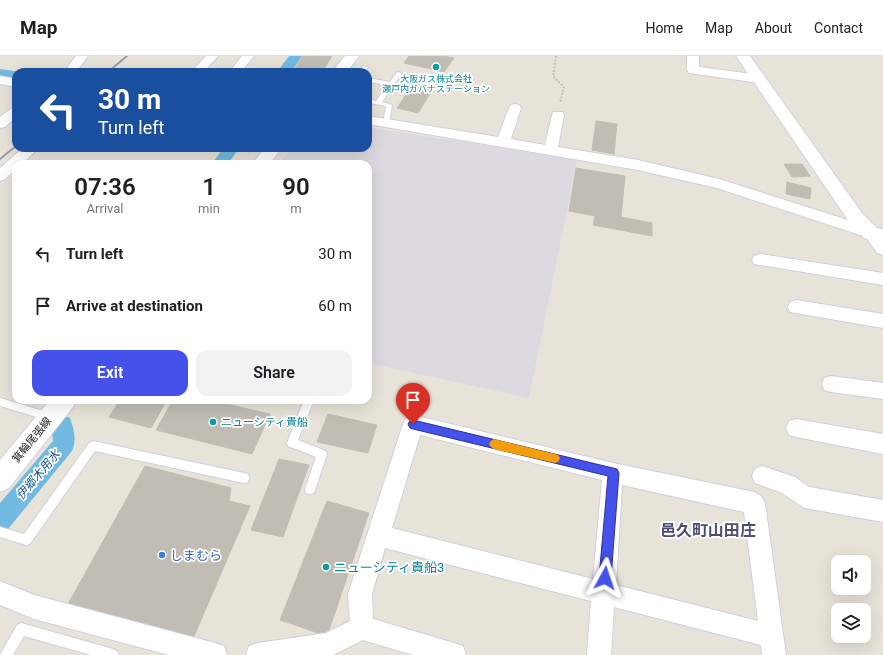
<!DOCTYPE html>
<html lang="en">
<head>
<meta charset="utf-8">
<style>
	:root { --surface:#fff; --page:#f2f2f2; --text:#202124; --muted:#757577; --line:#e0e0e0; --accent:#4552ea }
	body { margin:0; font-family:Roboto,"Noto Sans JP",sans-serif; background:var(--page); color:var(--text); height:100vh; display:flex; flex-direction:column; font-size:15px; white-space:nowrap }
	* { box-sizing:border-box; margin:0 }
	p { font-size:13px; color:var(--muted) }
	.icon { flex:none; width:22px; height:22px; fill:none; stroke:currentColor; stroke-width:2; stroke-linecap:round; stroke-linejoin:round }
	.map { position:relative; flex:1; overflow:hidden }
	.panel { position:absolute; left:12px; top:104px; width:360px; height:244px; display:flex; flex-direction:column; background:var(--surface); border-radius:12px; box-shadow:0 4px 16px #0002 }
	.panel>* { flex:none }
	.guide { position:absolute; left:12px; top:12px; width:360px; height:84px; border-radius:12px; box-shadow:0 4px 16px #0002; background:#1a4fa0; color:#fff; overflow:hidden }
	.fabs { position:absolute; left:831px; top:499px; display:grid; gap:8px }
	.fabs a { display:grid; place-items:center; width:40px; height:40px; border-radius:8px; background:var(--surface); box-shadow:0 4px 16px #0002; font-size:20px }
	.pin { position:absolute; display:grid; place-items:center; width:34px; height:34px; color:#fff; margin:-41px -17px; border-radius:50% 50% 50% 0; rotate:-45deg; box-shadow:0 0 4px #0007 }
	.pin .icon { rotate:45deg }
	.me { position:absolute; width:44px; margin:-22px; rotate:5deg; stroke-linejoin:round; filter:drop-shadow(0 0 3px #0008) }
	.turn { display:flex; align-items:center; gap:14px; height:84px; padding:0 20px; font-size:18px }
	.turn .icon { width:52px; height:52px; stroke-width:2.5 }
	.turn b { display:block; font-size:28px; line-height:34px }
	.eta { display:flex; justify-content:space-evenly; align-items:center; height:68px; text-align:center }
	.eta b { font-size:24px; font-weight:600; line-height:28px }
	.button { display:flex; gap:8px; margin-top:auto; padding:8px 20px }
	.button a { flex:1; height:46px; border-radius:12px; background:var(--accent); color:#fff; font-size:16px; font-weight:600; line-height:46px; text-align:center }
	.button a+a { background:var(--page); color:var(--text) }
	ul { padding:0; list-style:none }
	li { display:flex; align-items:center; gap:12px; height:52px; padding:0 20px }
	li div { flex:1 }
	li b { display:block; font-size:15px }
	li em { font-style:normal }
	header { display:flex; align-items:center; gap:24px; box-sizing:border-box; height:56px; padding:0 20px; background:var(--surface); border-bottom:1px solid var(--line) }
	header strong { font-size:19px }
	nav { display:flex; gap:22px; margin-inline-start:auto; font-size:14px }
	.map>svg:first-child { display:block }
	.industrial { fill:#dcd9e1 }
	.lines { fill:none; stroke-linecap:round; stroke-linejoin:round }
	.canal { fill:#73bae3; fill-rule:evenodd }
	.building { fill:#c1bdb5; stroke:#c3bfb3 }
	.service-casing { stroke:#cfd0df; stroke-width:2 }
	.minor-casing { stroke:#cfd0df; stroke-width:2 }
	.tertiary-casing { stroke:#cfd0df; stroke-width:2 }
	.secondary-casing { stroke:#cfd0df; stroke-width:2 }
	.path { stroke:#c3c3c3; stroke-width:2; stroke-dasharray:2 1.5; stroke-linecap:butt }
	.service { fill:#fff; fill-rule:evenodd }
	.minor { fill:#fff; fill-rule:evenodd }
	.tertiary { fill:#fff; fill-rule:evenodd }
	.secondary { fill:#fff; fill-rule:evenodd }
	.rail { stroke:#9d9db0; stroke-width:2 }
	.route { fill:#4552ea; stroke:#2d3598 }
	.slow { fill:#f59e0b }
	.culture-dot { fill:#0f9aa8; stroke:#fff; stroke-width:1.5 }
	.shop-dot { fill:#3f7fe0; stroke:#fff; stroke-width:1.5 }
	.labels { text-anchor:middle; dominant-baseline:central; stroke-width:3.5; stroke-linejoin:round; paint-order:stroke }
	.far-culture-label { font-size:9px; fill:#0d838f; stroke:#fff }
	.culture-label { font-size:11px; fill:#0d838f; stroke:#fff; text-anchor:start }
	.street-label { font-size:11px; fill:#272727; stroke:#fff }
	.water-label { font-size:12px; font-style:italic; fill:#18578a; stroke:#fff }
	.near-shop-label { font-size:13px; fill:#366cbe; stroke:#fff; text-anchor:start }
	.near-culture-label { font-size:13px; fill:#0d838f; stroke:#fff; text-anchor:start }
	.near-quarter-label { font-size:16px; font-weight:bold; fill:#4c4f73; stroke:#fff }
</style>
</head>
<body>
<header>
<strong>Map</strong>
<nav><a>Home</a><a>Map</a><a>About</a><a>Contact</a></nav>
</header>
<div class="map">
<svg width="883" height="599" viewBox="0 0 883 599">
	<rect width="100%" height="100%" fill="#e8e3d9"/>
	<polygon class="industrial" points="368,71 577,104 529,342 368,307 368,108 279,108 292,92 368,92"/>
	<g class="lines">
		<g class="canal">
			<polygon points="289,0 302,0 291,16 277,16"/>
			<polygon points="0,13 20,16 16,16 16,23 0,21"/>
			<polygon points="223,92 239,92 228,108 212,108"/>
			<path d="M62 359 70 362C74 373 77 385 72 395L8 473 0 477V447L53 385 51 369 54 362Z"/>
		</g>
	</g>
	<g class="building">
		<polygon points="303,0 332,0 322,16 292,16"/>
		<polygon points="409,0 443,0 454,2 444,16 404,7"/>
		<polygon points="414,27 434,31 418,57 397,52"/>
		<polygon points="596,65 617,68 614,98 592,94"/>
		<polygon points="784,108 802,108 810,120 792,121"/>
		<polygon points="576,112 625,120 621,161 652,167 652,180 593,169 595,160 569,155"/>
		<polygon points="787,126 811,132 810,143 786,138"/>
		<polygon points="120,344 167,344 151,372 109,361"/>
		<polygon points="173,344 209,344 270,358 252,398 156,374"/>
		<polygon points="328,358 377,369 368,397 317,386"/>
		<polygon points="279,403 309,409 283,481 251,474"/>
		<polygon points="145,410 231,432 229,445 250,450 192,585 68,548"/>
		<polygon points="327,445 369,457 327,580 280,564"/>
	</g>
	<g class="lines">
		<g class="service-casing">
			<g id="service">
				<polygon points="363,10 368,11 365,16 359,16"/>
				<polygon points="397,16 402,17 382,46 392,49 389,67 386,69 383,67 386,50 368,47 368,43 376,45 387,29 368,26 368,22 390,26"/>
				<polygon points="0,342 50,357 53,358 55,361 53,364 50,365 0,350"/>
				<polygon points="304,344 314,344 298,384 326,395 327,398 314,437 310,438 306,437 305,433 316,401 288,390 287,387"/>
				<polygon points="93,385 244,417 248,418 249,422 248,426 244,427 95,395 30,488 26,489 0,481 0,471 24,478 89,387"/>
				<polygon points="21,567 113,593 117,595 119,599 91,599 24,580 13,599 0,599 17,569"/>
			</g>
		</g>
		<g class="minor-casing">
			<g id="minor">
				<polygon points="76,0 88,0 76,16 64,16"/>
				<polygon points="206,0 218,0 204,16 191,16"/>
				<polygon points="242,0 254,0 241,16 229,16"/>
				<polygon points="687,0 699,0 699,11 760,19 764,20 766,23 764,26 760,27 689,17 687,14"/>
				<polygon points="0,20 16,23 16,31 0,28"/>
				<polygon points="515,48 519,49 521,52 511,83 545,89 552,59 553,56 563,56 564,59 558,91 638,104 719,123 876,173 883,182 883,199 877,197 866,181 717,132 638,114 368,68 368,60 498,81 509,52 511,49"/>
				<polygon points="16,51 16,61 5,71 0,72 0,61 12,52"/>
				<polygon points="23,92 38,92 22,108 16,108 16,113 5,123 0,125 0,112"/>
				<polygon points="760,198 883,217 883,229 754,208 752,204 754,200"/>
				<polygon points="796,244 883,258 883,272 790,256 788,251 790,246"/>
				<polygon points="831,320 883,327 883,343 831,336 824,334 822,328 824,322"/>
				<path d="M413 359 613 407 754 436 761 440 765 447 786 599H762L761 589 614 551 611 599H587L591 545 385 492 372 538 373 563 454 587 463 590 466 599H413L363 584 333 599H246L249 590 258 587 326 577 350 565 348 538 403 368 406 362ZM420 379 602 424 593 523 392 472ZM622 429 744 456 758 565 616 529Z"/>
				<polygon points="796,363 883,378 883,398 796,381 789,379 786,372 789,365"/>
				<polygon points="762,410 795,421 809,431 883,444 883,466 805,452 798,448 782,437 755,427 752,420 755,413"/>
				<polygon points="0,525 34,539 215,587 224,590 227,599 169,599 34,563 0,549"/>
			</g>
		</g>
		<g class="tertiary-casing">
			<polygon id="tertiary" points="736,0 750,0 862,157 877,172 883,173 883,187 864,182 850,167"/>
		</g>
		<g class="secondary-casing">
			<g id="secondary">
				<polygon points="345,0 359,0 347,16 332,16"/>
				<polygon points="265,92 282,92 269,108 252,108"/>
				<polygon points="50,344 77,344 73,351 9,432 0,436 0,404"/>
			</g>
		</g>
		<polyline class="path" points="556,0 553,20 564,31 560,47"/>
		<use href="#service" class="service"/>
		<use href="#minor" class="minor"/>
		<use href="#tertiary" class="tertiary"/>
		<use href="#secondary" class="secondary"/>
		<g class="rail">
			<polyline points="108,16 127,0"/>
			<polyline points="0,103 16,90"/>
		</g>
	</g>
	<polygon class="route" points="413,364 617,413 619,417 611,522 609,526 605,528 601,526 599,522 608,420 413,373 410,372 408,368 410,365"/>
	<polygon class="slow" points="494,383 555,398 558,399 560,402 558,406 555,407 494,393 491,391 489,388 491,385"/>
	<g class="culture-dot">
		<circle cx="436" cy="11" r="4"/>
		<circle cx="213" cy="366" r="4"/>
		<circle cx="326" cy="511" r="4"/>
	</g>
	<circle class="shop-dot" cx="162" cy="499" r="4"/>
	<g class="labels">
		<g class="far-culture-label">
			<text x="436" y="23">大阪ガス株式会社<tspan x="436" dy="10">瀬戸内ガバナステーション</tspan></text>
		</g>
		<g class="culture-label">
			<text x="221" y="366">ニューシティ貴船</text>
		</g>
		<g class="street-label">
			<text transform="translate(32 384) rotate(-51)">箕輪尾張線</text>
		</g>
		<g class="water-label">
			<text transform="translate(38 419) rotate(-50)">伊郷木用水</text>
		</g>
		<g class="near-shop-label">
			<text x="170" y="499">しまむら</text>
		</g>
		<g class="near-culture-label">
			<text x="334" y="511">ニューシティ貴船3</text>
		</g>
		<g class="near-quarter-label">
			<text x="708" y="474">邑久町山田庄</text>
		</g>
	</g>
</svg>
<div class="fabs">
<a><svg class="icon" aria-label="sound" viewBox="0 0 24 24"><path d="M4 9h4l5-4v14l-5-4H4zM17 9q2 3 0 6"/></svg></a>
<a><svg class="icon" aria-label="layers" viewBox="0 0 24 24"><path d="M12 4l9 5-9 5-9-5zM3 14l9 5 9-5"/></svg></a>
</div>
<div class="pin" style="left:413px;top:368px;background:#d93025"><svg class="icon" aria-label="arrive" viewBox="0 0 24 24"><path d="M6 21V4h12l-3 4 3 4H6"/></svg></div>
<svg class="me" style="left:605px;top:522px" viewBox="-20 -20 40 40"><path d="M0-17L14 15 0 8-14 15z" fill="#4552ea" stroke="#fff" stroke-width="4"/></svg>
<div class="guide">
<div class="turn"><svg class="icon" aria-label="left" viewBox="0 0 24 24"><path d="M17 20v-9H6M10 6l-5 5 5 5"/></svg><div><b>30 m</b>Turn left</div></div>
</div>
<section class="panel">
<div class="eta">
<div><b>07:36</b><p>Arrival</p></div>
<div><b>1</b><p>min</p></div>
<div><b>90</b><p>m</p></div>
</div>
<ul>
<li><svg class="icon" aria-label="left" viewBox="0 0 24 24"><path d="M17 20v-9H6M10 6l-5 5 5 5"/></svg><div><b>Turn left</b></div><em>30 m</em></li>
<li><svg class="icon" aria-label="arrive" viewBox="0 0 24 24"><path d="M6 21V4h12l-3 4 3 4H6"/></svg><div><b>Arrive at destination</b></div><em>60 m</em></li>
</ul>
<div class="button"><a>Exit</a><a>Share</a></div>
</section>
</div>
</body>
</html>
